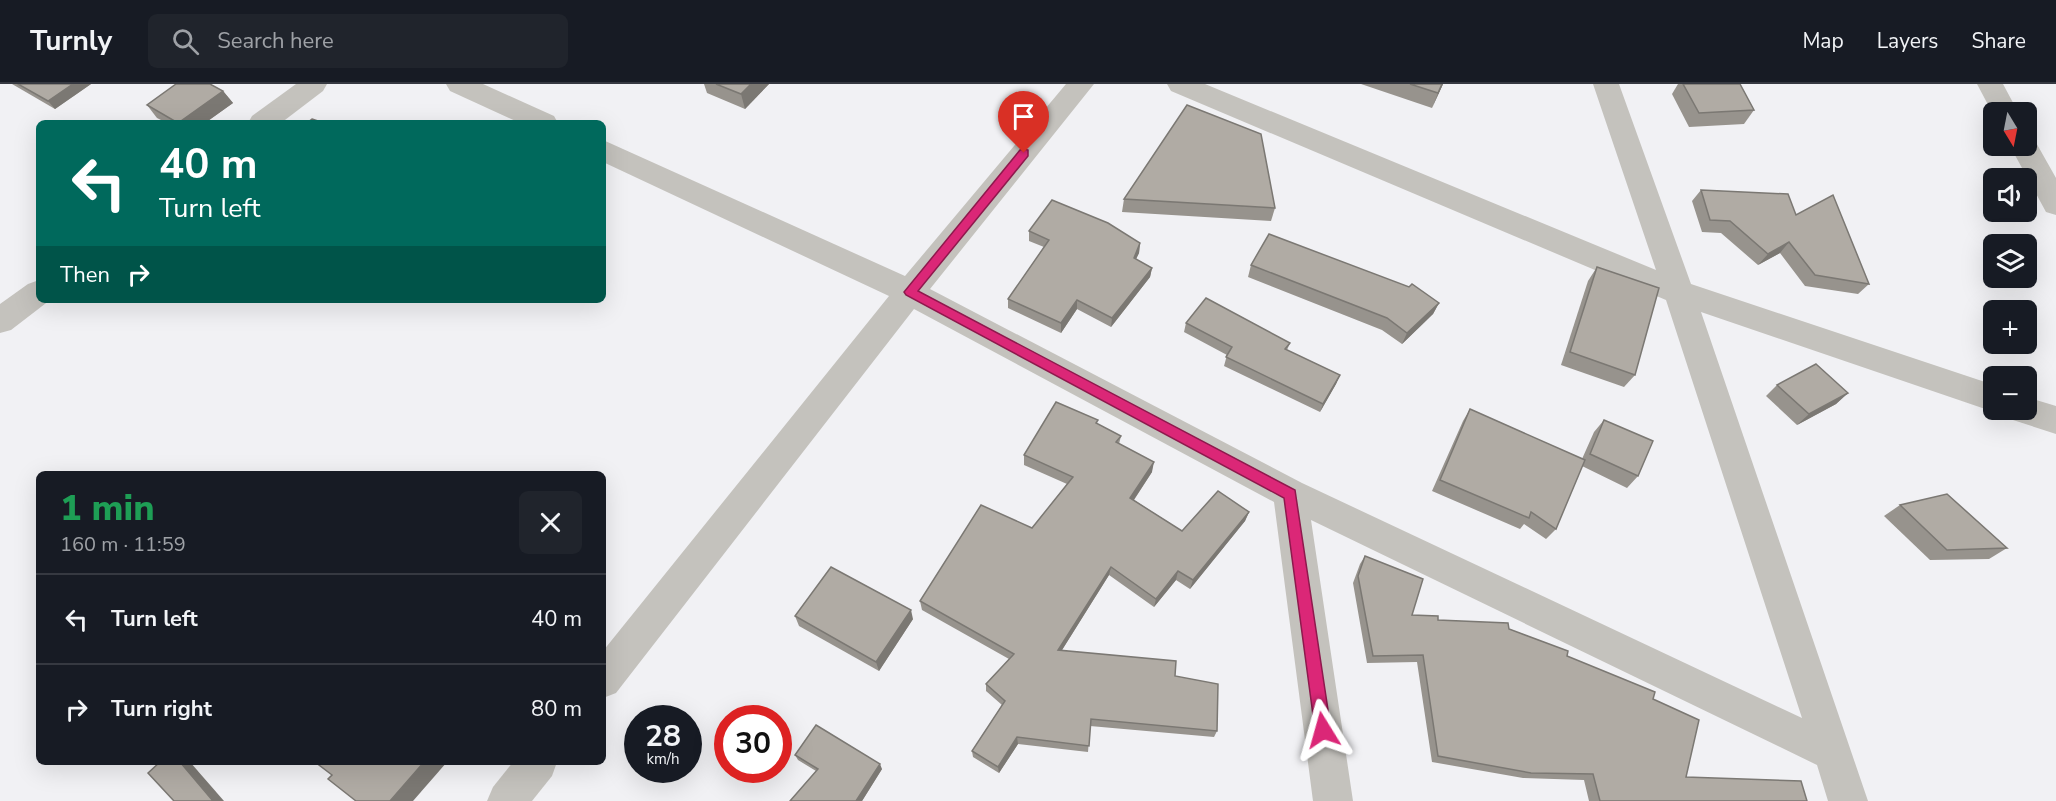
<!DOCTYPE html>
<html lang="en">
<head>
<meta charset="utf-8">
<style>
	:root { --surface:#171b24; --page:#20242c; --text:#f1f3f6; --muted:#9ea1a6; --line:#363941 }
	body { margin:0; font-family:"Nunito Sans",sans-serif; background:var(--page); color:var(--text); height:100vh; display:flex; flex-direction:column; font-size:22px; white-space:nowrap }
	* { box-sizing:border-box; margin:0 }
	p { font-size:20px; color:var(--muted) }
	.icon { flex:none; width:33px; height:33px; fill:none; stroke:currentColor; stroke-width:2; stroke-linecap:round; stroke-linejoin:round }
	.map { position:relative; flex:1; overflow:hidden }
	.drawer { position:absolute; left:36px; top:387px; width:570px; height:294px; display:flex; flex-direction:column; background:var(--surface); border-radius:9px; box-shadow:0 6px 24px #0002 }
	.drawer>* { flex:none }
	.top-card { position:absolute; left:36px; top:36px; width:570px; height:183px; border-radius:9px; box-shadow:0 6px 24px #0002; background:#00695c; color:#fff; overflow:hidden }
	.needle { width:39px; rotate:170deg }
	.tools { position:absolute; left:1983px; top:18px; display:grid; gap:12px }
	.tools a { display:grid; place-items:center; width:54px; height:54px; border-radius:9px; background:var(--surface); box-shadow:0 6px 24px #0002; font-size:30px }
	.speed { position:absolute; left:624px; top:621px; display:flex; gap:12px; font-size:30px; font-weight:700; text-align:center }
	.speed>* { display:grid; place-content:center; width:78px; height:78px; border-radius:50%; background:var(--surface); box-shadow:0 6px 24px #0002; line-height:1 }
	.speed small { font-size:15px; font-weight:400 }
	.speed .limit { border:9px solid #d22; background:#fff; color:#111 }
	.pin { position:absolute; display:grid; place-items:center; width:51px; height:51px; color:#fff; margin:-62px -26px; border-radius:50% 50% 50% 0; rotate:-45deg; box-shadow:0 0 6px #0007 }
	.pin .icon { rotate:45deg }
	.me { position:absolute; width:66px; margin:-33px; rotate:352deg; stroke-linejoin:round; filter:drop-shadow(0 0 4px #0008) }
	.turn { display:flex; align-items:center; gap:21px; height:126px; padding:0 24px; font-size:27px }
	.turn .icon { width:78px; height:78px; stroke-width:2.5 }
	.turn b { display:block; font-size:42px; line-height:51px }
	.then { display:flex; align-items:center; height:57px; padding:0 24px; background:#0003; gap:12px; font-size:22px }
	.round { display:grid; place-items:center; flex:none; width:63px; height:63px; border-radius:9px; background:var(--page) }
	.summary { display:flex; align-items:center; justify-content:space-between; height:102px; padding:0 24px }
	h1 { font-size:36px; font-weight:800; line-height:45px; color:#1e9e55 }
	ul { padding:0; list-style:none }
	li { display:flex; align-items:center; gap:18px; height:90px; padding:0 24px; border-top:2px solid var(--line) }
	li div { flex:1 }
	li b { display:block; font-size:22px }
	li em { font-style:normal }
	header { display:flex; align-items:center; gap:36px; box-sizing:border-box; height:84px; padding:0 30px; background:var(--surface); border-bottom:2px solid var(--line) }
	header strong { font-size:28px }
	nav { display:flex; gap:33px; margin-inline-start:auto; font-size:21px }
	.search { width:420px; height:54px; background:var(--page); display:flex; align-items:center; gap:15px; box-sizing:border-box; padding:0 21px; border-radius:9px; color:var(--muted); font-size:22px }
	.map>svg:first-child { display:block }
	.lines { fill:none; stroke-linecap:round; stroke-linejoin:round }
	.minor { fill:#c4c2bd; fill-rule:evenodd }
	.tertiary { fill:#c4c2bd; fill-rule:evenodd }
	.wall { fill:#97938d }
	.shaded-wall { fill:#7b7873 }
	.building { fill:#b0aba4; stroke:#7b7873; stroke-width:1.5 }
	.route { fill:#db2777; stroke:#8e194d; stroke-width:1.5 }
</style>
</head>
<body>
<header>
<strong>Turnly</strong>
<div class="search"><svg class="icon" aria-label="search" viewBox="0 0 24 24"><circle cx="10" cy="10" r="6"/><path d="M15 15l6 6"/></svg>Search here</div>
<nav><a>Map</a><a>Layers</a><a>Share</a></nav>
</header>
<div class="map">
<svg width="2056" height="717" viewBox="0 0 2056 717">
	<rect width="100%" height="100%" fill="#f1f1f4"/>
	<g class="lines">
		<g class="minor">
			<polygon points="296,0 327,0 323,7 281,39 248,39 252,32"/>
			<polygon points="446,0 483,0 554,32 558,39 520,39 450,7"/>
			<polygon points="1066,0 1094,0 930,205 1302,399 1802,634 1666,216 1171,7 1167,0 1205,0 1656,186 1593,0 1619,0 1691,200 1994,301 1994,326 2003,326 1994,328 1701,228 1868,717 1828,717 1817,681 1311,436 1353,717 1313,717 1274,418 914,225 616,609 603,614 603,567 889,212 603,78 603,56 905,192"/>
			<polygon points="39,196 39,216 50,216 11,246 0,249 0,220 28,200"/>
			<polygon points="2026,313 2056,322 2056,350 2013,336 2008,326 2026,326"/>
			<polygon points="513,678 557,678 552,692 532,717 487,717 493,703"/>
		</g>
		<g class="tertiary">
			<polygon points="1977,0 2003,0 2018,28 1994,28 1994,32"/>
			<polygon points="2026,53 2034,55 2056,94 2056,131 2046,128 2010,62 2026,62"/>
		</g>
	</g>
	<g class="wall">
		<polygon points="12,0 91,0 55,25"/>
		<polygon points="704,0 769,0 745,25 707,9"/>
		<polygon points="1361,0 1443,0 1432,24"/>
		<polygon points="1678,0 1740,0 1754,26 1744,40 1689,43 1672,10"/>
		<polygon points="223,7 233,19 205,39 167,39 157,34 147,21"/>
		<polygon points="1701,106 1796,131 1869,200 1858,210 1805,202 1780,169 1758,181 1721,149 1702,148 1692,117"/>
		<polygon points="1124,115 1275,124 1271,137 1122,128"/>
		<polygon points="1029,147 1140,159 1139,169 1136,175 1152,184 1150,193 1111,243 1077,225 1061,249 1008,224 1008,215 1044,163 1029,157"/>
		<polygon points="1251,181 1439,219 1433,230 1402,260 1382,246 1248,193"/>
		<polygon points="1597,183 1635,291 1624,303 1561,281 1588,197"/>
		<polygon points="1186,239 1290,259 1287,266 1340,291 1336,300 1320,328 1224,282 1227,271 1184,248"/>
		<polygon points="1777,301 1848,309 1836,320 1797,341 1766,312"/>
		<polygon points="1470,325 1582,375 1594,348 1604,336 1638,392 1627,404 1582,382 1556,445 1546,455 1524,440 1520,445 1432,407 1463,337"/>
		<polygon points="1098,340 1121,352 1119,360 1152,388 1134,416 1182,447 1249,428 1245,437 1190,505 1176,496 1154,523 1109,491 1062,566 1175,592 1217,647 1214,653 1090,642 1088,668 1018,660 999,689 973,673 972,667 1002,621 986,607 986,600 1009,575 922,526 920,517 1032,444 1067,400 1024,381 1024,371"/>
		<polygon points="1900,421 2007,464 1989,475 1930,476 1884,432"/>
		<polygon points="1365,472 1412,531 1438,536 1509,545 1567,572 1653,615 1686,693 1807,717 1589,717 1584,696 1523,694 1432,678 1417,578 1367,579 1353,499 1360,480"/>
		<polygon points="795,532 913,535 879,587 799,542"/>
		<polygon points="795,671 882,685 862,717 790,717 816,687 798,676"/>
	</g>
	<g class="shaded-wall">
		<polygon points="73,0 91,0 55,25 48,17"/>
		<polygon points="751,0 769,0 745,25 741,10"/>
		<polygon points="1442,0 1443,0 1432,24 1438,9"/>
		<polygon points="223,7 233,19 205,39 178,39"/>
		<polygon points="1789,158 1780,169 1758,181 1768,170"/>
		<polygon points="1140,159 1139,169 1132,183 1134,174"/>
		<polygon points="1152,184 1150,193 1111,243 1112,234"/>
		<polygon points="1077,216 1077,225 1061,249 1061,239"/>
		<polygon points="1439,219 1433,230 1402,260 1407,249"/>
		<polygon points="1340,291 1336,300 1320,328 1323,320"/>
		<polygon points="1848,309 1836,320 1797,341 1809,330"/>
		<polygon points="1154,378 1152,388 1129,423 1130,414"/>
		<polygon points="1249,428 1245,437 1190,505 1193,496"/>
		<polygon points="1111,483 1109,491 1057,574 1058,566"/>
		<polygon points="1178,487 1176,496 1154,523 1156,515"/>
		<polygon points="911,526 913,535 879,587 876,578"/>
		<polygon points="1017,653 1018,660 999,689 998,683"/>
		<polygon points="180,678 190,678 224,717 213,717"/>
		<polygon points="424,678 447,678 413,717 390,717"/>
		<polygon points="880,680 882,685 862,717 856,717"/>
	</g>
	<g class="building">
		<polygon points="18,0 73,0 48,17"/>
		<polygon points="176,0 210,0 223,7 178,39 147,21"/>
		<polygon points="716,0 751,0 741,10"/>
		<polygon points="1410,0 1442,0 1438,9"/>
		<polygon points="1683,0 1740,0 1754,26 1699,29"/>
		<polygon points="1187,21 1261,50 1275,124 1124,115"/>
		<polygon points="312,35 324,39 307,39"/>
		<polygon points="1701,106 1788,110 1796,131 1833,111 1869,200 1815,191 1789,158 1768,170 1730,137 1710,136"/>
		<polygon points="1052,116 1108,139 1140,159 1134,174 1152,184 1112,234 1077,216 1061,239 1008,215 1049,156 1029,147"/>
		<polygon points="1269,150 1409,203 1412,200 1439,219 1407,249 1387,234 1251,181"/>
		<polygon points="1597,183 1659,204 1635,291 1570,268"/>
		<polygon points="1206,214 1290,259 1285,265 1340,291 1323,320 1226,273 1232,263 1186,239"/>
		<polygon points="1816,280 1848,309 1809,330 1777,301"/>
		<polygon points="1056,318 1098,336 1096,339 1121,352 1116,358 1154,378 1130,414 1182,447 1218,407 1249,428 1193,496 1178,487 1156,515 1111,483 1058,566 1176,577 1175,592 1218,600 1217,647 1091,635 1089,662 1017,653 998,683 972,667 1005,617 986,600 1014,570 920,517 981,421 1032,444 1073,393 1024,371"/>
		<polygon points="1470,325 1585,376 1556,445 1531,428 1529,434 1440,396"/>
		<polygon points="1604,336 1653,357 1638,392 1590,370"/>
		<polygon points="1947,410 2007,464 1947,466 1900,421"/>
		<polygon points="1365,472 1423,495 1412,531 1438,532 1438,536 1508,539 1509,545 1568,567 1567,572 1655,608 1653,615 1699,636 1686,693 1801,697 1807,717 1600,717 1593,690 1531,689 1438,672 1423,571 1373,572 1358,492"/>
		<polygon points="831,483 911,526 876,578 795,532"/>
		<polygon points="816,641 880,680 856,717 790,717 818,685 795,671"/>
		<polygon points="160,678 180,678 213,717 174,717 148,689"/>
		<polygon points="315,678 424,678 390,717 356,717 328,695 332,691"/>
	</g>
	<polygon class="route" points="1024,65 1028,66 1028,72 918,207 1295,406 1331,646 1328,652 1323,654 1317,652 1315,646 1284,414 906,211 904,208 1020,66"/>
</svg>
<div class="tools">
<a><svg class="needle" viewBox="-14 -14 28 28"><path d="M0-13l5 13h-10z" fill="#e53935"/><path d="M0 13l5-13h-10z" fill="#9ea1a6"/></svg></a>
<a><svg class="icon" aria-label="sound" viewBox="0 0 24 24"><path d="M4 9h4l5-4v14l-5-4H4zM17 9q2 3 0 6"/></svg></a>
<a><svg class="icon" aria-label="layers" viewBox="0 0 24 24"><path d="M12 4l9 5-9 5-9-5zM3 14l9 5 9-5"/></svg></a>
<a>+</a>
<a>−</a>
</div>
<div class="speed"><div>28<small>km/h</small></div><div class="limit">30</div></div>
<div class="pin" style="left:1024px;top:69px;background:#d93025"><svg class="icon" aria-label="arrive" viewBox="0 0 24 24"><path d="M6 21V4h12l-3 4 3 4H6"/></svg></div>
<svg class="me" style="left:1323px;top:646px" viewBox="-20 -20 40 40"><path d="M0-17L14 15 0 8-14 15z" fill="#db2777" stroke="#fff" stroke-width="4"/></svg>
<div class="top-card">
<div class="turn"><svg class="icon" aria-label="left" viewBox="0 0 24 24"><path d="M17 20v-9H6M10 6l-5 5 5 5"/></svg><div><b>40 m</b>Turn left</div></div>
<div class="then">Then<svg class="icon" aria-label="right" viewBox="0 0 24 24"><path d="M7 20v-9h11M14 6l5 5-5 5"/></svg></div>
</div>
<section class="drawer">
<div class="summary"><div><h1>1 min</h1><p>160 m · 11:59</p></div><a class="round"><svg class="icon" aria-label="close" viewBox="0 0 24 24"><path d="M6 6l12 12M18 6L6 18"/></svg></a></div>
<ul>
<li><svg class="icon" aria-label="left" viewBox="0 0 24 24"><path d="M17 20v-9H6M10 6l-5 5 5 5"/></svg><div><b>Turn left</b></div><em>40 m</em></li>
<li><svg class="icon" aria-label="right" viewBox="0 0 24 24"><path d="M7 20v-9h11M14 6l5 5-5 5"/></svg><div><b>Turn right</b></div><em>80 m</em></li>
</ul>
</section>
</div>
</body>
</html>
